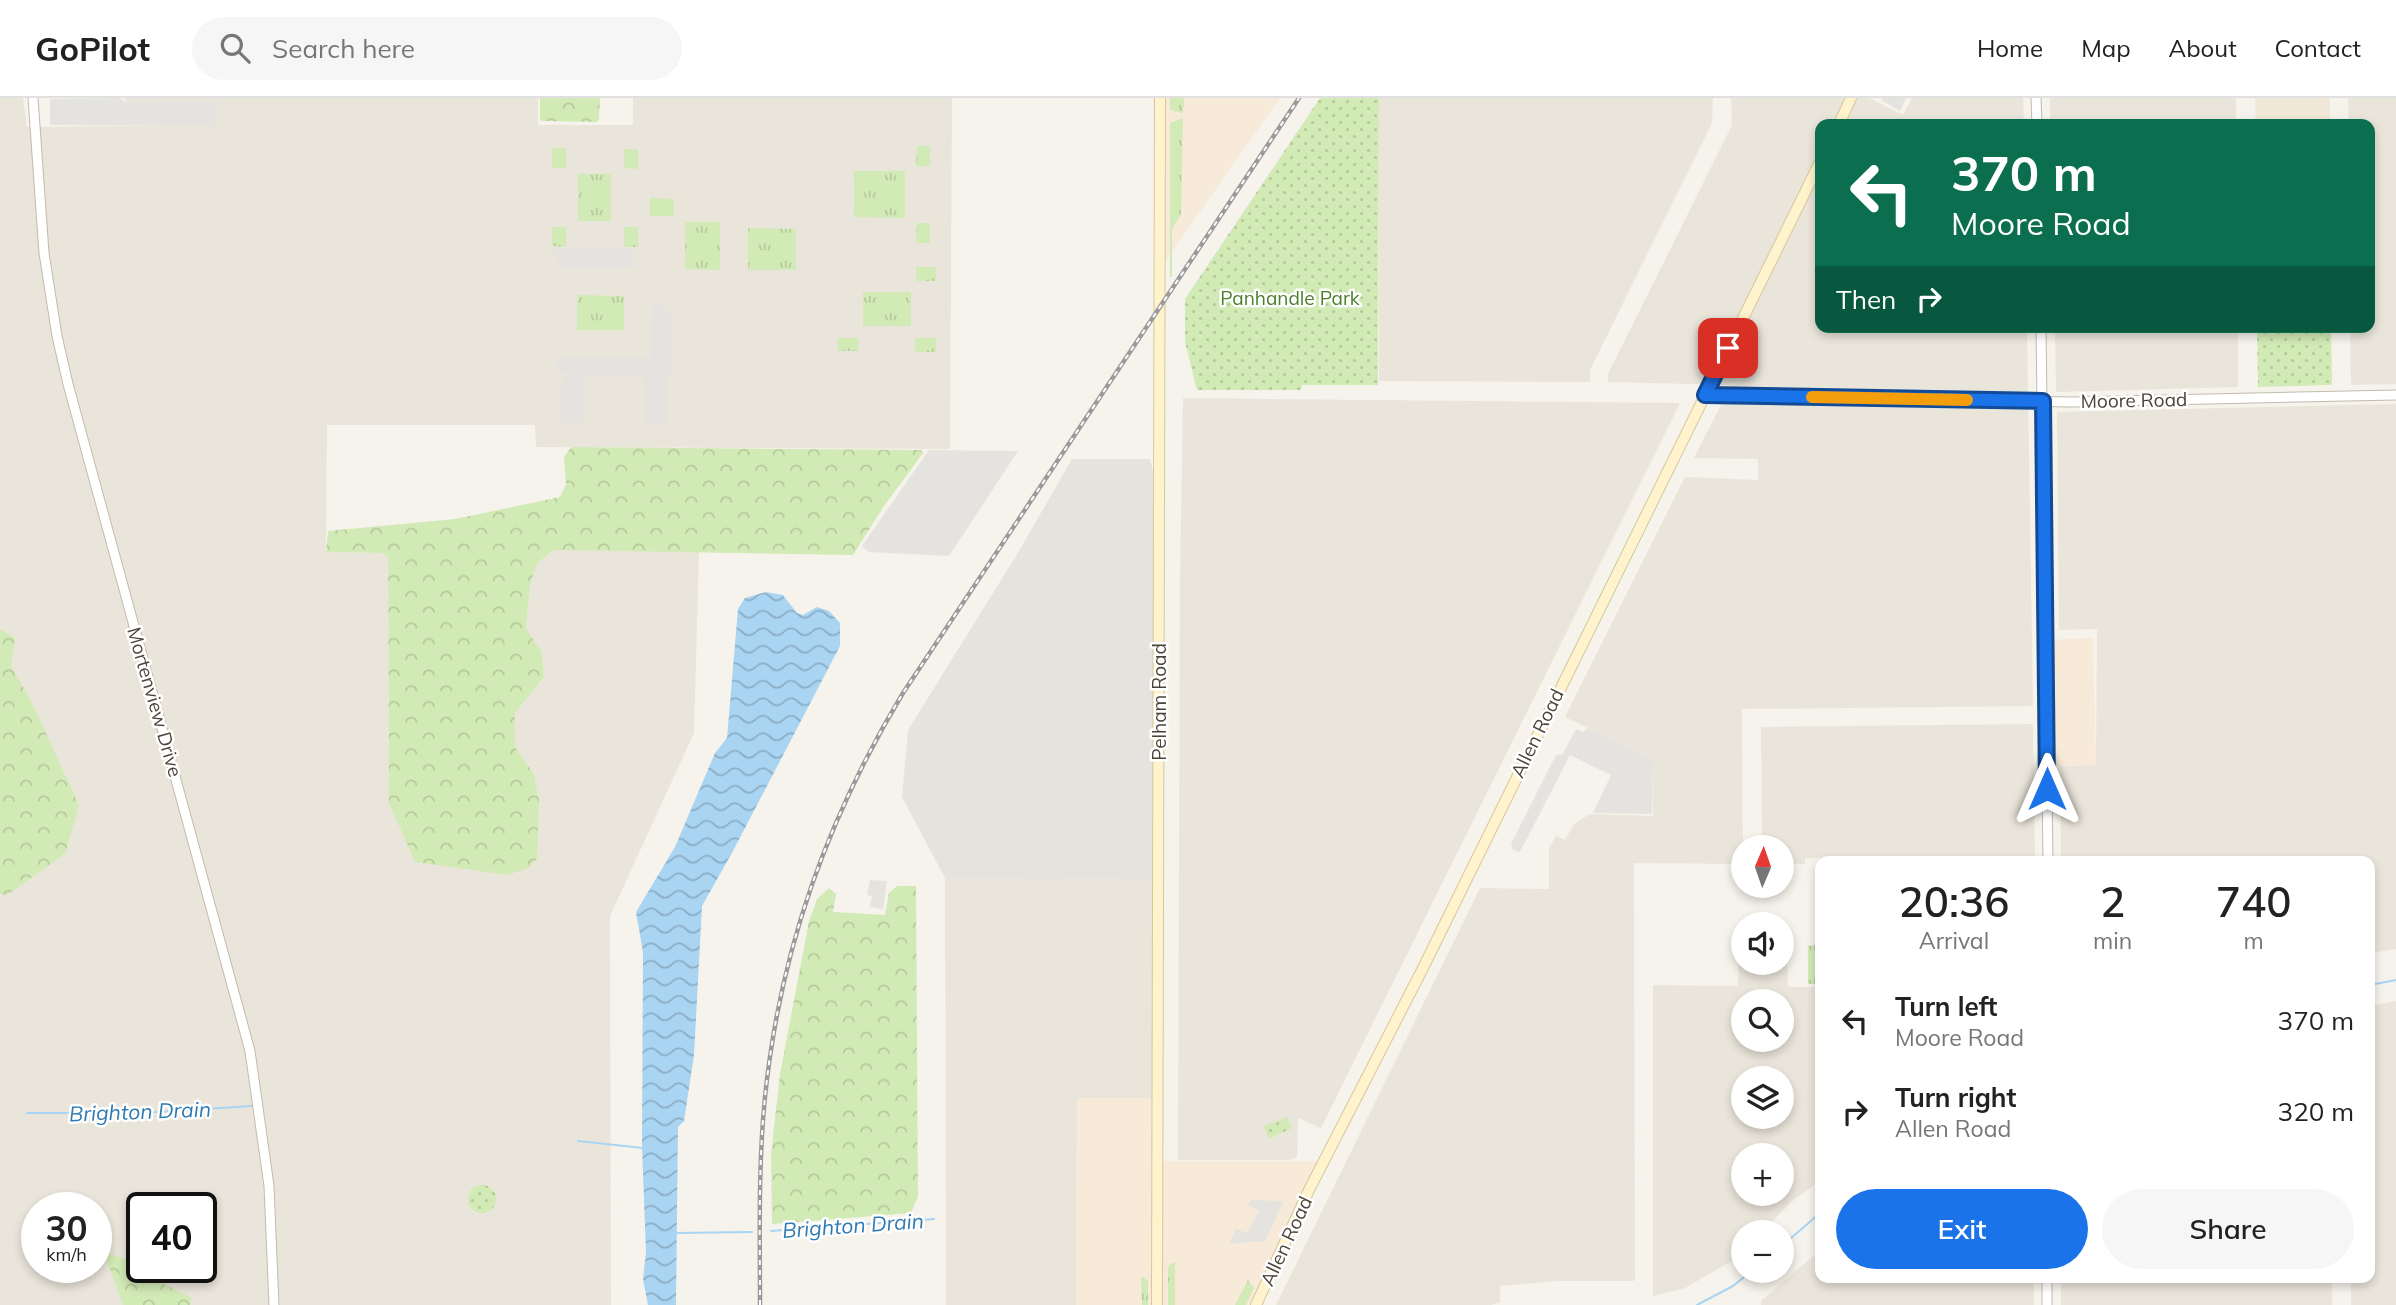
<!DOCTYPE html>
<html lang="en">
<head>
<meta charset="utf-8">
<style>
	:root { --surface:#fff; --page:#f6f6f6; --text:#222; --muted:#767676; --line:#e0e0e0; --accent:#1a73e8 }
	body { margin:0; font-family:Mulish,sans-serif; background:var(--page); color:var(--text); height:100vh; display:flex; flex-direction:column; font-size:26px; white-space:nowrap }
	* { box-sizing:border-box; margin:0 }
	p { font-size:23px; color:var(--muted) }
	.icon { flex:none; width:38px; height:38px; fill:none; stroke:currentColor; stroke-width:2; stroke-linecap:round; stroke-linejoin:round }
	.map { position:relative; flex:1; overflow:hidden }
	.details { position:absolute; left:1815px; top:758px; width:560px; height:427px; display:flex; flex-direction:column; background:var(--surface); border-radius:14px; box-shadow:0 4px 10px #0003 }
	.details>* { flex:none }
	.hud { position:absolute; left:1815px; top:21px; width:560px; height:214px; border-radius:14px; box-shadow:0 4px 10px #0003; background:#0b6e4f; color:#fff; overflow:hidden }
	.needle { width:46px; rotate:2deg }
	.buttons { position:absolute; left:1731px; top:737px; display:grid; gap:14px }
	.buttons a { display:grid; place-items:center; width:63px; height:63px; border-radius:50%; background:var(--surface); box-shadow:0 4px 10px #0003; font-size:35px }
	.speed { position:absolute; left:21px; top:1094px; display:flex; gap:14px; font-size:35px; font-weight:700; text-align:center }
	.speed>* { display:grid; place-content:center; width:91px; height:91px; border-radius:50%; background:var(--surface); box-shadow:0 4px 10px #0003; line-height:1 }
	.speed small { font-size:18px; font-weight:400 }
	.speed .limit { border:4px solid #111; border-radius:10px; background:#fff; color:#111 }
	.pin { position:absolute; display:grid; place-items:center; width:60px; height:60px; color:#fff; margin:-30px; border-radius:14px; box-shadow:0 4px 10px #0006 }
	.me { position:absolute; width:77px; margin:-38px; rotate:0deg; stroke-linejoin:round; filter:drop-shadow(0 0 5px #0008) }
	.turn { display:flex; align-items:center; gap:24px; height:147px; padding:0 21px; font-size:32px }
	.turn .icon { width:91px; height:91px; stroke-width:2.5 }
	.turn b { display:block; font-size:49px; line-height:60px }
	.then { display:flex; align-items:center; height:66px; padding:0 21px; background:#0003; gap:14px; font-size:26px }
	.eta { display:flex; justify-content:space-evenly; align-items:center; height:119px; text-align:center }
	.eta b { font-size:42px; font-weight:600; line-height:49px }
	.action { display:flex; gap:14px; margin-top:auto; padding:14px 21px }
	.action a { flex:1; height:80px; border-radius:42px; background:var(--accent); color:#fff; font-size:28px; font-weight:600; line-height:80px; text-align:center }
	.action a+a { background:var(--page); color:var(--text) }
	ul { padding:0; list-style:none }
	li { display:flex; align-items:center; gap:21px; height:91px; padding:0 21px }
	li div { flex:1 }
	li b { display:block; font-size:26px }
	li em { font-style:normal }
	header { display:flex; align-items:center; gap:42px; box-sizing:border-box; height:98px; padding:0 35px; background:var(--surface); border-bottom:2px solid var(--line) }
	header strong { font-size:33px }
	nav { display:flex; gap:38px; margin-inline-start:auto; font-size:24px }
	.search { width:490px; height:63px; background:var(--page); display:flex; align-items:center; gap:18px; box-sizing:border-box; padding:0 24px; border-radius:38px; color:var(--muted); font-size:26px }
	.map>svg:first-child { display:block }
	.residential { fill:#eae5da; fill-rule:evenodd }
	.commercial { fill:#f7ead8 }
	.industrial { fill:#e6e2dd }
	.education { fill:#efe8d6 }
	.grass { fill:url(#grass-tufts) }
	.forest { fill:url(#forest-crowns) }
	.park { fill:url(#park-dots) }
	.parking { fill:#e5e3e0 }
	.water { fill:url(#water-waves) }
	.lines { fill:none; stroke-linecap:round; stroke-linejoin:round }
	.stream { stroke:#a9d4f2; stroke-width:2 }
	.tertiary-casing { stroke:#c2bbae; stroke-width:11 }
	.secondary-casing { stroke:#d6c79b; stroke-width:12 }
	.tertiary { stroke:#fff; stroke-width:9 }
	.secondary { stroke:#fff3cd; stroke-width:10 }
	.rail-casing { stroke:#9a9a9a; stroke-width:4.5 }
	.rail { stroke:#fff; stroke-width:2; stroke-dasharray:5; stroke-linecap:butt }
	.route-casing { stroke:#114b97; stroke-width:18 }
	.route { stroke:#1a73e8; stroke-width:12 }
	.slow { stroke:#f59e0b; stroke-width:12 }
	.labels { text-anchor:middle; dominant-baseline:central; stroke-width:5; stroke-linejoin:round; paint-order:stroke }
	.park-label { font-size:19px; fill:#4a7f2a; stroke:#fff }
	.street-label { font-size:19px; fill:#4b4439; stroke:#fff }
	.water-label { font-size:21px; font-style:italic; fill:#2e7ab2; stroke:#fff }
</style>
</head>
<body>
<header>
<strong>GoPilot</strong>
<div class="search"><svg class="icon" aria-label="search" viewBox="0 0 24 24"><circle cx="10" cy="10" r="6"/><path d="M15 15l6 6"/></svg>Search here</div>
<nav><a>Home</a><a>Map</a><a>About</a><a>Contact</a></nav>
</header>
<div class="map">
<svg width="2396" height="1207" viewBox="0 0 2396 1207">
	<defs>
		<pattern id="grass-tufts" width="24" height="20" patternUnits="userSpaceOnUse" patternTransform="scale(1.75)"><rect width="24" height="20" fill="#d2eab5"/><path d="M3 7l-1-3M5 7V3M7 7l1-3M15 17l-1-3M17 17v-4M19 17l1-3" fill="none" stroke="#b6ca9c"/></pattern>
		<pattern id="forest-crowns" width="20" height="18" patternUnits="userSpaceOnUse" patternTransform="scale(1.75)"><rect width="20" height="18" fill="#d2eab5"/><path d="M2 6a3 3 0 1 1 6 0M12 15a3 3 0 1 1 6 0" fill="none" stroke="#b6ca9c"/></pattern>
		<pattern id="park-dots" width="8" height="8" patternUnits="userSpaceOnUse" patternTransform="scale(1.75)"><rect width="8" height="8" fill="#d2eab5"/><path d="M2 2h.1M6 6h.1" fill="none" stroke="#b6ca9c" stroke-width="1.8" stroke-linecap="round"/></pattern>
		<pattern id="water-waves" width="16" height="10" patternUnits="userSpaceOnUse" patternTransform="scale(1.75)"><rect width="16" height="10" fill="#a9d4f2"/><path d="M0 5q4-4 8 0t8 0" fill="none" stroke="#8caec5"/></pattern>
	</defs>
	<rect width="100%" height="100%" fill="#f6f3ec"/>
	<g class="residential">
		<path d="M0 0H23L27 29 215 27V4L125 5V0H538V27H633V0H952L950 351 536 349 535 327H327L326 454 382 455 388 459 389 705 539 702 534 676 515 649V615L544 579 541 554 526 531 530 487 537 464 554 452 699 454 694 635 610 818 611 1207H0ZM37 1110H96V1169H37ZM142 1110H201V1169H142Z"/>
		<polygon points="1379,0 1713,0 1712,25 1590,272 1590,284 1379,283"/>
		<polygon points="1731,0 1869,0 1903,17 1912,0 2023,0 2024,26 1820,26 1820,229 2027,229 2033,608 1742,611 1743,766 1634,765 1635,1182 1633,1183 1556,1183 1500,1188 1500,1204 1491,1207 1276,1207 1480,790 1549,791 1549,750 1556,738 1565,742 1574,726 1590,716 1653,718 1653,661 1565,619 1685,379 1758,382 1758,361 1694,360 1731,287 1608,284 1608,276 1732,27"/>
		<rect x="2050" y="0" width="186" height="26"/>
		<polygon points="2348,0 2396,0 2396,286 2351,287 2350,229 2370,229 2370,26 2349,26"/>
		<polygon points="2055,229 2238,229 2238,289 2056,294"/>
		<polygon points="1183,300 1680,305 1321,1030 1298,1020 1297,1059 1290,1062 1178,1062 1180,481"/>
		<polygon points="2396,306 2396,851 2370,855 2370,763 2061,763 2060,668 2096,667 2097,531 2059,532 2057,314"/>
		<polygon points="2033,626 2035,760 1805,760 1805,766 1782,766 1782,749 1762,749 1761,629"/>
		<polygon points="945,780 1158,782 1158,1000 1077,1001 1076,1207 946,1207"/>
		<path d="M1739 858H1743V864H1782V858H1787L1788 889H1820V1083L1792 1103 1762 1134H1743V1153L1735 1161 1685 1190 1653 1198V887L1738 888ZM1743 903H1782V942H1743ZM1743 980H1782V1018H1743ZM1743 1057H1782V1096H1743Z"/>
		<polygon points="2396,903 2396,1207 2351,1207 2351,1180 2370,1180 2370,908"/>
		<polygon points="1820,1152 1820,1180 2034,1180 2034,1207 1761,1207 1761,1203"/>
		<rect x="2061" y="1180" width="271" height="27"/>
	</g>
	<g class="commercial">
		<polygon points="1160,0 1280,0 1159,172"/>
		<polygon points="2093,540 2096,667 2047,668 2045,542"/>
		<polygon points="1077,1000 1158,1000 1159,1063 1326,1063 1258,1205 1262,1207 1076,1207"/>
	</g>
	<g class="industrial">
		<polygon points="1072,361 1150,361 1160,404 1158,782 945,780 902,699 908,632 1016,458"/>
		<polygon points="870,782 887,783 883,811 870,809 872,798 867,797"/>
	</g>
	<polygon class="education" points="2255,0 2330,0 2330,26 2256,26"/>
	<g class="grass">
		<polygon points="1170,0 1184,0 1183,15 1170,12"/>
		<polygon points="1183,20 1181,116 1172,131 1172,178 1170,180 1170,25"/>
		<polygon points="917,48 930,48 930,68 916,68"/>
		<rect x="552" y="50" width="14" height="20"/>
		<polygon points="624,51 638,51 638,71 624,70"/>
		<polygon points="854,73 905,73 905,120 854,119"/>
		<rect x="578" y="76" width="33" height="47"/>
		<polygon points="650,100 674,101 674,118 650,118"/>
		<polygon points="685,124 720,124 720,172 685,171"/>
		<polygon points="917,125 930,125 930,145 916,145"/>
		<polygon points="552,129 566,129 566,149 552,148"/>
		<rect x="624" y="129" width="14" height="20"/>
		<polygon points="748,130 796,131 796,172 748,172"/>
		<rect x="916" y="169" width="20" height="14"/>
		<rect x="863" y="194" width="48" height="34"/>
		<polygon points="577,197 624,198 624,232 577,232"/>
		<rect x="838" y="240" width="20" height="13"/>
		<rect x="915" y="240" width="21" height="14"/>
		<polygon points="1861,760 1949,761 1949,763 1855,763"/>
		<polygon points="1820,846 1820,886 1808,886 1808,848"/>
		<polygon points="1175,1164 1175,1207 1168,1207 1168,1170 1170,1166"/>
		<polygon points="1141,1178 1148,1183 1148,1207 1142,1207"/>
		<polygon points="1248,1182 1254,1190 1246,1207 1235,1207"/>
	</g>
	<g class="forest">
		<polygon points="540,0 600,0 599,22 596,24 542,23 540,22"/>
		<polygon points="571,349 921,352 923,355 884,408 853,457 554,452 537,465 530,487 526,531 542,554 544,579 515,615 515,649 534,676 539,702 537,761 528,770 508,777 415,764 389,705 388,459 382,455 326,454 328,433 455,421 560,399 566,386 564,359"/>
		<polygon points="0,531 15,540 11,568 32,605 79,707 65,756 7,797 0,796"/>
		<polygon points="897,788 916,788 918,1099 911,1115 772,1126 771,1056 780,976 809,823 817,801 829,790 836,796 833,814 885,817 889,795"/>
		<polygon points="104,1154 140,1166 142,1175 192,1200 190,1207 123,1207"/>
	</g>
	<g class="park">
		<polygon points="1320,0 1379,0 1378,287 1302,287 1301,292 1197,292 1185,244 1185,201"/>
		<polygon points="2257,229 2331,229 2332,287 2258,289"/>
		<polygon points="1287,1019 1292,1030 1269,1041 1264,1028"/>
		<circle cx="482" cy="1101" r="14"/>
	</g>
	<g class="parking">
		<polygon points="120,0 125,5 215,4 215,28 50,27 50,1"/>
		<polygon points="1882,0 1906,0 1900,13 1881,2"/>
		<polygon points="553,151 631,151 634,170 559,170 559,164 553,157"/>
		<polygon points="652,205 658,205 673,219 672,274 667,280 667,326 644,325 644,279 584,279 583,325 561,325 561,282 565,282 566,276 556,271 556,259 651,260"/>
		<polygon points="929,352 1018,353 949,458 869,454 862,448"/>
		<polygon points="1588,630 1653,661 1652,716 1593,715 1611,677 1570,657 1520,754 1513,752 1511,746 1556,657 1563,656 1576,631 1583,634"/>
		<polygon points="1251,1102 1284,1103 1265,1143 1229,1146 1236,1131 1247,1135 1259,1112 1248,1107"/>
	</g>
	<polygon class="water" points="766,494 783,497 797,515 803,517 817,509 829,513 840,525 840,548 733,753 702,808 694,957 684,1023 678,1029 676,1207 648,1207 643,1181 646,1154 642,1049 643,854 636,814 675,749 715,655 727,640 738,511 745,500"/>
	<g class="lines">
		<g class="stream">
			<polyline points="2370,887 2396,882"/>
			<polyline points="27,1015 139,1015 252,1008"/>
			<polyline points="578,1043 643,1050"/>
			<polyline points="675,1133 676,1135 752,1134"/>
			<polyline points="771,1133 934,1121"/>
			<polyline points="1782,1148 1820,1115"/>
			<polyline points="1697,1207 1733,1188 1753,1172"/>
		</g>
		<g class="tertiary-casing">
			<g id="tertiary">
				<polyline points="33,0 44,155 57,238 68,286 250,953 269,1088 274,1207"/>
				<polyline points="2036,0 2037,26"/>
				<polyline points="2041,229 2048,763"/>
				<polyline points="1705,297 2071,304 2396,297"/>
				<polyline points="2047,1207 2047,1180"/>
			</g>
		</g>
		<g class="secondary-casing">
			<g id="secondary">
				<polyline points="1839,26 1851,0"/>
				<polyline points="1157,1207 1160,0"/>
				<polyline points="1256,1207 1309,1092 1423,870 1820,64"/>
			</g>
		</g>
		<use href="#tertiary" class="tertiary"/>
		<use href="#secondary" class="secondary"/>
		<g class="rail-casing">
			<path id="rail" d="M760 1207C760 1138 758 1068 765 999 780 852 827 721 903 595L1299 0"/>
		</g>
		<use href="#rail" class="rail"/>
	</g>
	<g class="lines">
		<g class="route-casing">
			<polyline id="route" points="1728,250 1705,297 2043,303 2047,691"/>
		</g>
		<use href="#route" class="route"/>
		<polyline class="slow" points="1812,299 1967,302"/>
	</g>
	<g class="labels">
		<g class="park-label">
			<text x="1290" y="200">Panhandle Park</text>
		</g>
		<g class="street-label">
			<text transform="translate(2134 302) rotate(-1)">Moore Road</text>
			<text transform="translate(155 604) rotate(74)">Mortenview Drive</text>
			<text transform="translate(1159 604) rotate(-90)">Pelham Road</text>
			<text transform="translate(1537 635) rotate(-64)">Allen Road</text>
			<text transform="translate(1286 1143) rotate(-65)">Allen Road</text>
		</g>
		<g class="water-label">
			<text transform="translate(140 1013) rotate(-2)">Brighton Drain</text>
			<text transform="translate(853 1127) rotate(-4)">Brighton Drain</text>
		</g>
	</g>
</svg>
<div class="buttons">
<a><svg class="needle" viewBox="-14 -14 28 28"><path d="M0-13l5 13h-10z" fill="#e53935"/><path d="M0 13l5-13h-10z" fill="#767676"/></svg></a>
<a><svg class="icon" aria-label="sound" viewBox="0 0 24 24"><path d="M4 9h4l5-4v14l-5-4H4zM17 9q2 3 0 6"/></svg></a>
<a><svg class="icon" aria-label="search" viewBox="0 0 24 24"><circle cx="10" cy="10" r="6"/><path d="M15 15l6 6"/></svg></a>
<a><svg class="icon" aria-label="layers" viewBox="0 0 24 24"><path d="M12 4l9 5-9 5-9-5zM3 14l9 5 9-5"/></svg></a>
<a>+</a>
<a>−</a>
</div>
<div class="speed"><div>30<small>km/h</small></div><div class="limit">40</div></div>
<div class="pin" style="left:1728px;top:250px;background:#d93025"><svg class="icon" aria-label="arrive" viewBox="0 0 24 24"><path d="M6 21V4h12l-3 4 3 4H6"/></svg></div>
<svg class="me" style="left:2047px;top:691px" viewBox="-20 -20 40 40"><path d="M0-17L14 15 0 8-14 15z" fill="#1a73e8" stroke="#fff" stroke-width="4"/></svg>
<div class="hud">
<div class="turn"><svg class="icon" aria-label="left" viewBox="0 0 24 24"><path d="M17 20v-9H6M10 6l-5 5 5 5"/></svg><div><b>370 m</b>Moore Road</div></div>
<div class="then">Then<svg class="icon" aria-label="right" viewBox="0 0 24 24"><path d="M7 20v-9h11M14 6l5 5-5 5"/></svg></div>
</div>
<section class="details">
<div class="eta">
<div><b>20:36</b><p>Arrival</p></div>
<div><b>2</b><p>min</p></div>
<div><b>740</b><p>m</p></div>
</div>
<ul>
<li><svg class="icon" aria-label="left" viewBox="0 0 24 24"><path d="M17 20v-9H6M10 6l-5 5 5 5"/></svg><div><b>Turn left</b><p>Moore Road</p></div><em>370 m</em></li>
<li><svg class="icon" aria-label="right" viewBox="0 0 24 24"><path d="M7 20v-9h11M14 6l5 5-5 5"/></svg><div><b>Turn right</b><p>Allen Road</p></div><em>320 m</em></li>
</ul>
<div class="action"><a>Exit</a><a>Share</a></div>
</section>
</div>
</body>
</html>
